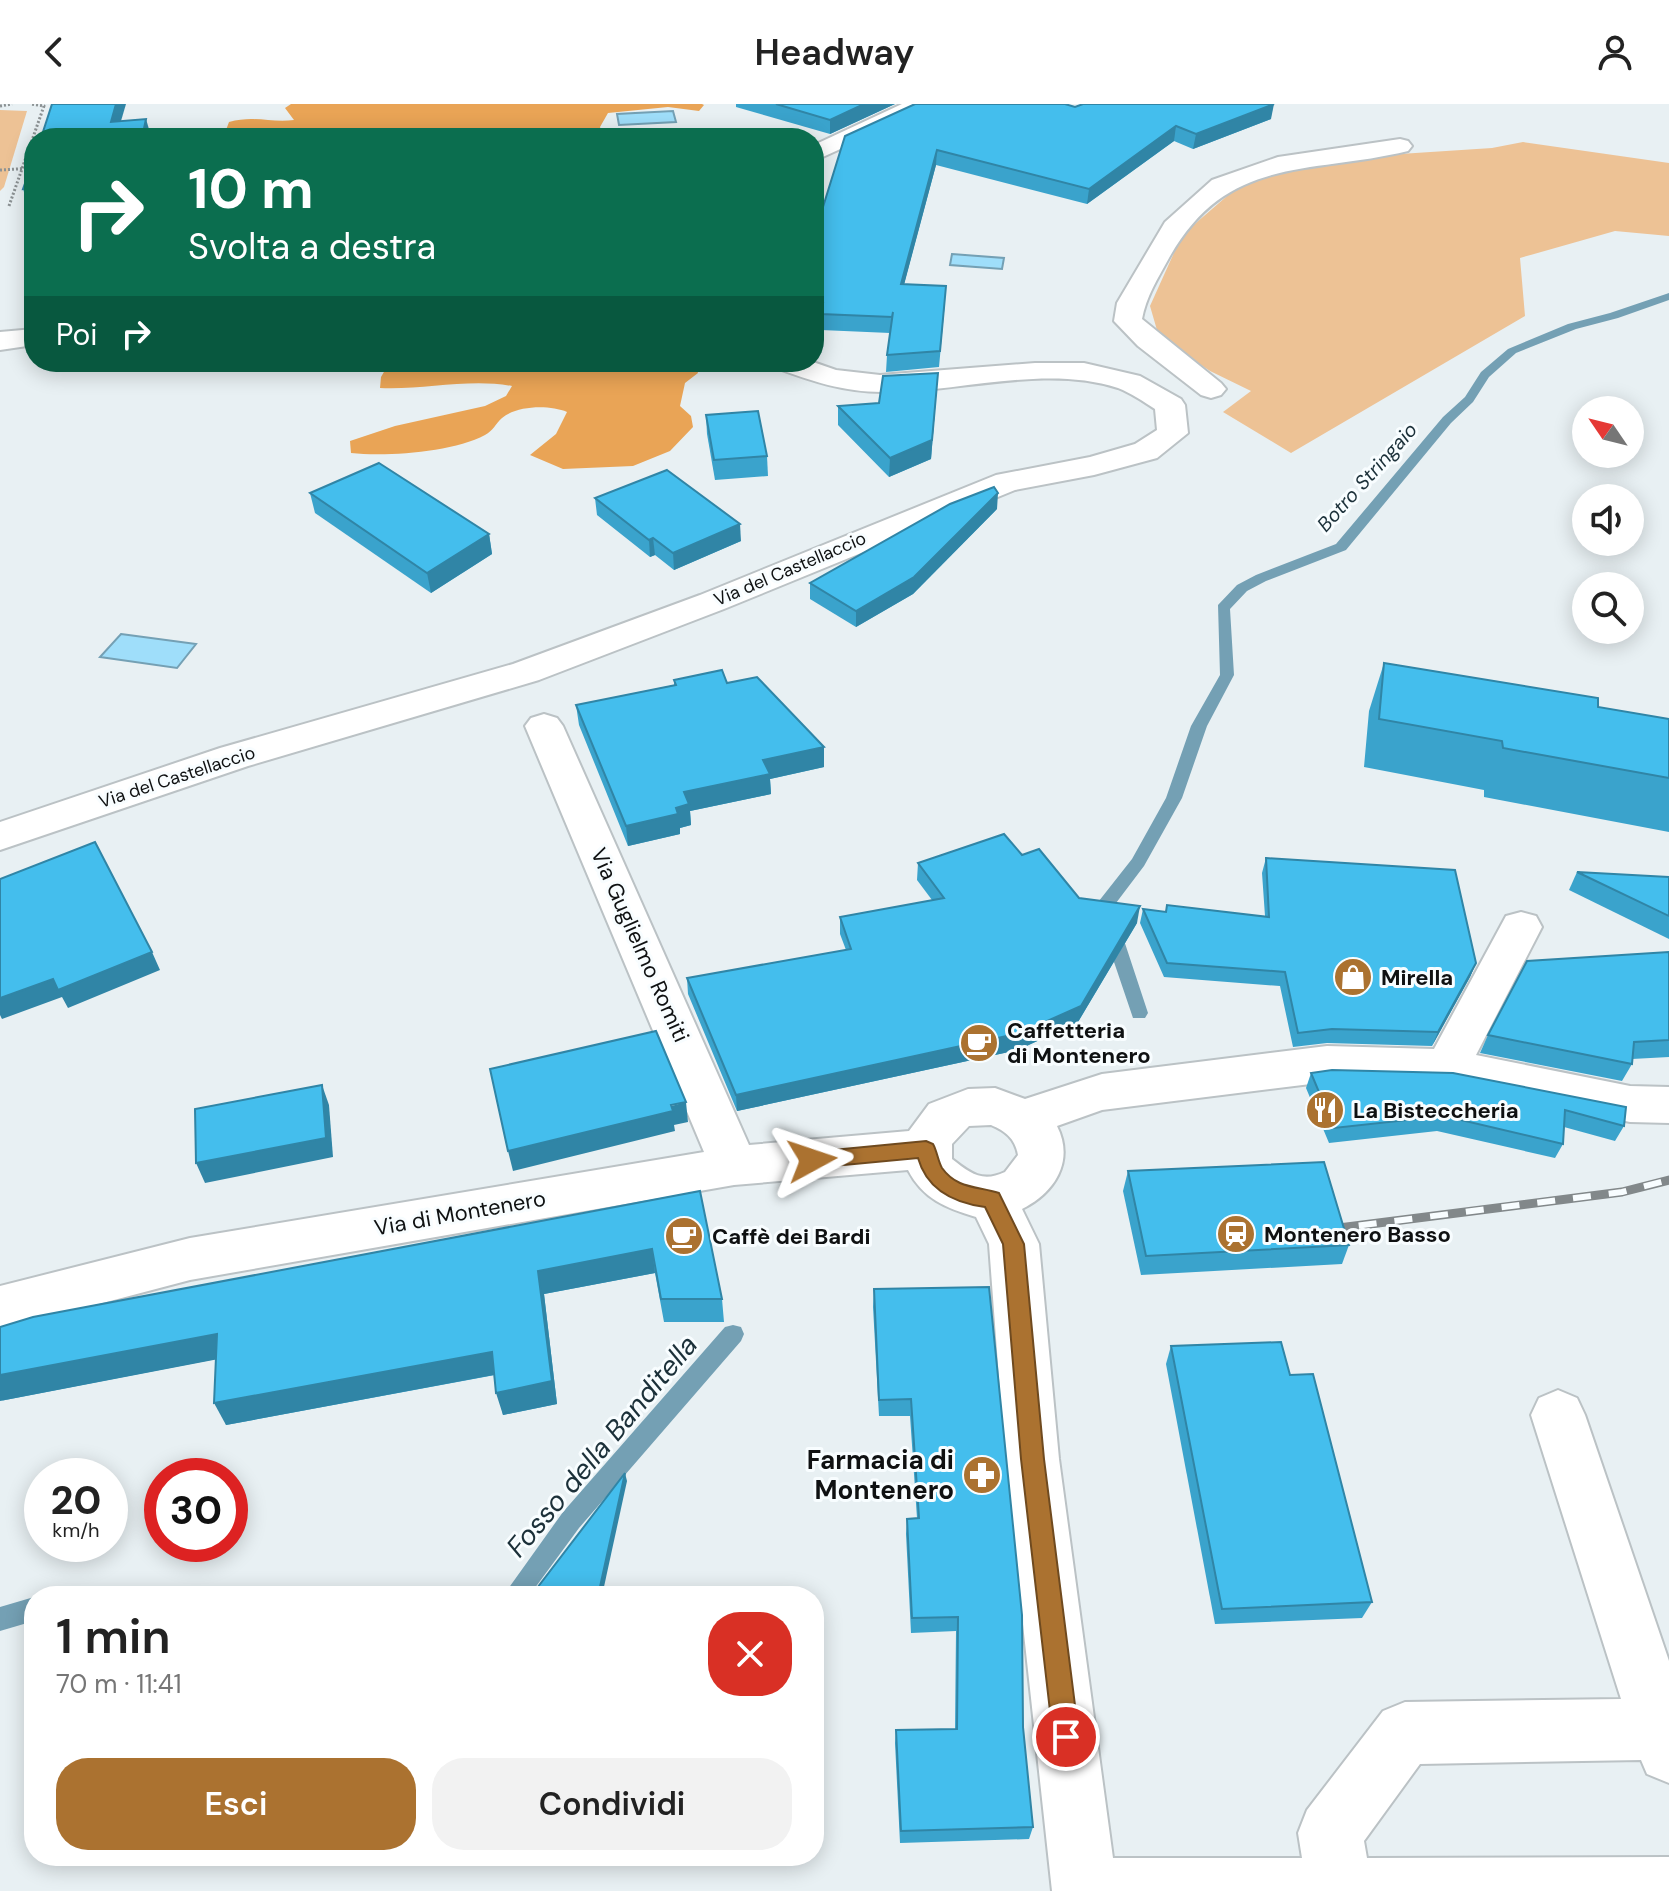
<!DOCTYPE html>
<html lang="it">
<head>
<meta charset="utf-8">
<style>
	:root { --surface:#fff; --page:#f2f2f2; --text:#222; --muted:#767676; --accent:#ab7230 }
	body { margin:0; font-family:"DM Sans",sans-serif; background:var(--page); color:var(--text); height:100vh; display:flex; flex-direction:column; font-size:30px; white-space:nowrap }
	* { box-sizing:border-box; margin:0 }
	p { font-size:26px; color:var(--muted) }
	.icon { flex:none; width:44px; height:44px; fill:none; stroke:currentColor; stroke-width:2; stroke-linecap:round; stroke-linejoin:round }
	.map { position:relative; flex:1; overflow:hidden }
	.details { position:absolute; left:24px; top:1482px; width:800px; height:280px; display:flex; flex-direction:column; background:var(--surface); border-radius:32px; box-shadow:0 4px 20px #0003 }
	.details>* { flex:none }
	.top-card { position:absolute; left:24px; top:24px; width:800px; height:244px; border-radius:32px; box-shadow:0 4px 20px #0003; background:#0b6e4f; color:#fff; overflow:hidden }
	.needle { width:52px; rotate:305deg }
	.tools { position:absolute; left:1572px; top:292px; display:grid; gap:16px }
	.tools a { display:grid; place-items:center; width:72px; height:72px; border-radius:50%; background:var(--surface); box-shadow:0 4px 20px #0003; font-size:40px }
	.speed { position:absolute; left:24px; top:1354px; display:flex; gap:16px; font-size:40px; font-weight:700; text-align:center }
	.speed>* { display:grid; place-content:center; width:104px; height:104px; border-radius:50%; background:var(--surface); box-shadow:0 4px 20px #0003; line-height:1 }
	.speed small { font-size:20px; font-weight:400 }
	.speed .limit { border:12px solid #d22; background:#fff; color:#111 }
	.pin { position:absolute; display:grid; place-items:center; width:68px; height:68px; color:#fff; margin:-34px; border:4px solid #fff; border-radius:50%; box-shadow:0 2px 8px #0007 }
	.me { position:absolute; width:88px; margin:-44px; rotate:85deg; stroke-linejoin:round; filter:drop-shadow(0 0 6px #0008) }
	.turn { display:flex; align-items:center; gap:28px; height:168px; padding:0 32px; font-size:36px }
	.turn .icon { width:104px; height:104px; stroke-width:2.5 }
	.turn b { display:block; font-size:56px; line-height:68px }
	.then { display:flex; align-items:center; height:76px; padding:0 32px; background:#0003; gap:16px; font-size:30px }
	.round { display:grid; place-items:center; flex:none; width:84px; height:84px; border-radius:32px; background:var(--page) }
	.overview { display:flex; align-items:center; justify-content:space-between; height:136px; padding:0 32px }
	h1 { font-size:48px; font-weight:600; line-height:60px }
	.cta { display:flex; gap:16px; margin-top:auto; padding:16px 32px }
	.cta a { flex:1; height:92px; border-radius:32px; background:var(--accent); color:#fff; font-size:32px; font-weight:600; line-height:92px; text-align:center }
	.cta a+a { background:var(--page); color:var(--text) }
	header { display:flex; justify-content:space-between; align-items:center; height:104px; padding:0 32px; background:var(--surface); font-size:36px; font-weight:600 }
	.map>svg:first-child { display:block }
	.green { fill:#edc295 }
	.forest { fill:#e9a456 }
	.water { fill:#9fdefa; stroke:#74a0b4; stroke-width:2 }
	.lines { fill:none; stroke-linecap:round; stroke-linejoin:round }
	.stream { fill:#74a0b4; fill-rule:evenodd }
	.minor-casing { stroke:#bbc2c5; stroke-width:4 }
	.path { stroke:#8c9294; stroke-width:3; stroke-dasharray:2 2; stroke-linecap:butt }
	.minor { fill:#fff; fill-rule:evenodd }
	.rail-casing { stroke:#82888a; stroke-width:9 }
	.rail { stroke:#f8fdff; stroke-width:6; stroke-dasharray:18; stroke-linecap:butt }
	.wall { fill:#3aa3cc }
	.shaded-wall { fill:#3085a6 }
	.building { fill:#44beed; stroke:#3085a6; stroke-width:2 }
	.route { fill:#ab7230; stroke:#6f4a1f; stroke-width:2 }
	.labels { text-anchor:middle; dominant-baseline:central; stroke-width:6; stroke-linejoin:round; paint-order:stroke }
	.far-street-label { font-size:18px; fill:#0f1112; stroke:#f8fdff }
	.far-water-label { font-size:20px; font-style:italic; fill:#1b3039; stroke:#f8fdff }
	.street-label { font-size:22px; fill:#0f1112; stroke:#f8fdff }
	.poi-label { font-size:22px; font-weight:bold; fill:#0f1112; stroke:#f8fdff; text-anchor:start }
	.near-poi-label { font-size:26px; font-weight:bold; fill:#0f1112; stroke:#f8fdff; text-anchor:end }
	.near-water-label { font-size:28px; font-style:italic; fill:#1b3039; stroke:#f8fdff }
</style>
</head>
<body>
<header><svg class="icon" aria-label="back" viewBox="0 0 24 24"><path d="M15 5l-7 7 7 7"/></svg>Headway<svg class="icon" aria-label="person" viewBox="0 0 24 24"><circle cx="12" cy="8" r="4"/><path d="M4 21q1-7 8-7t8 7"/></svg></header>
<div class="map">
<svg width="1669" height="1787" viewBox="0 0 1669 1787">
	<rect width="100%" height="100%" fill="#e8f0f3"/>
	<g class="green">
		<polygon points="0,6 27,7 4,83 0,87"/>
		<polygon points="1523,38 1669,59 1669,132 1615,127 1520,154 1525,212 1291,349 1223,308 1251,287 1210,267 1159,233 1150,202 1182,131 1234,86 1288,64 1354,53 1492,44"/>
	</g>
	<g class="forest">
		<path d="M291 0H702L704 1 699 7 668 3 608 9 600 23 604 34H192L226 26 229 18C254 11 270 19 294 16L285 4Z"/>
		<path d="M398 258H695L698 269 685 279 680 302 691 312 693 323 670 347 633 362 563 365 530 351 556 330 567 308C550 301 518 301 502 314 496 319 493 327 485 331 453 348 387 353 351 349L350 337 395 322 485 302 506 292 512 282C469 274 424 286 380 284L381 273 388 261Z"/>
	</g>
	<g class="water">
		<polygon points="673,7 676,18 619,21 617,10"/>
		<polygon points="952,150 1004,154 1002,165 950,161"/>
		<polygon points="121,530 196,540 177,564 100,553"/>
	</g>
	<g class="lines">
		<g class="stream">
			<polygon points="1669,189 1669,196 1618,214 1576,225 1516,249 1489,273 1473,298 1451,319 1346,446 1266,477 1247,487 1230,505 1234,571 1207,622 1182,694 1144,762 1113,803 1148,909 1145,914 1133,914 1095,802 1132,755 1166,694 1191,622 1220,571 1218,501 1237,481 1256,471 1336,440 1443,313 1465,293 1481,268 1508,245 1568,220 1610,209"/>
			<polygon points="733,1221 741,1223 744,1230 741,1237 579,1424 529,1492 503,1492 563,1408 725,1223"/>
			<polygon points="34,1493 34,1517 0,1527 0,1503"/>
		</g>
		<g class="minor-casing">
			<g id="minor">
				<polygon points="902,0 931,0 928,5 814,57 814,41"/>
				<path d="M1400 35 1408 37 1412 42 1408 47C1310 71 1227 50 1169 154 1158 174 1146 193 1142 215L1221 279 1226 285 1221 291 1211 294 1201 291 1138 242 1114 217 1117 199 1165 118 1212 76 1278 53Z"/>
				<polygon points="34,225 34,241 0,246 0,228"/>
				<path d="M772 258H813L836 266 880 271 1035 259H1084L1140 272 1181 295 1185 301 1188 329 1157 354 1094 371 1015 386 724 505 539 576 248 662 0 746V718L220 644 513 560 700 491 996 371 1090 353 1135 340 1157 326 1155 305C1144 298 1131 289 1118 284 1044 260 958 289 882 288 844 288 811 277 776 264Z"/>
				<path d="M544 610 557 614 563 622 749 1041 909 1027 929 1000 968 985 995 984 1025 995 1102 970 1327 942 1434 945 1506 812 1521 808 1536 812 1542 823 1476 951 1630 982 1669 983V1019L1630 1018 1447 981 1327 978 1102 1006 1057 1022C1075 1058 1054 1089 1022 1105L1039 1140 1059 1355 1113 1754H1302L1298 1729 1307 1706 1383 1607 1405 1598 1621 1595 1531 1311 1539 1294 1558 1286 1577 1294 1585 1311 1669 1557V1679L1647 1670 1641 1656 1420 1660 1364 1737 1367 1754 1669 1753V1787H1052L1005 1355 989 1140 976 1113C946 1104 923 1095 908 1066L734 1081 190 1176 0 1226V1182L190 1134 704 1048 525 622 531 614ZM991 1021C1005 1027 1015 1034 1018 1051L1005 1068C982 1079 970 1069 952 1055V1040L969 1022Z"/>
			</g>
		</g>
		<g class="path">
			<polyline points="0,2 12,0"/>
			<polyline points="0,66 34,64"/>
			<polyline points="9,102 44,2 31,0"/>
		</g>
		<use href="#minor" class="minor"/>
		<g class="rail-casing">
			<polyline id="rail" points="1323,1126 1622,1088 1669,1076"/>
		</g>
		<use href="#rail" class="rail"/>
	</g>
	<g class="wall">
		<polygon points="736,0 895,0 830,30 736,3"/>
		<polygon points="915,0 1075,3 1271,15 1193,45 1174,37 1087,100 936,61 904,180 945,198 939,263 886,268 887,251 890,229 821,226 821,215 814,214 814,119 818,119"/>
		<polygon points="34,54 34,102 29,103 23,85"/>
		<polygon points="938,269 931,355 889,373 838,321 838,302 879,299"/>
		<polygon points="706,311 767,352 768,372 715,376 707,330"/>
		<polygon points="310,389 489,430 492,450 431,489 315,409"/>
		<polygon points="595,394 741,437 674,466 655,451 650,453 597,411"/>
		<polygon points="997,405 913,490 856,523 810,495 810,479"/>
		<polygon points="1384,559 1598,603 1669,615 1669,728 1484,693 1484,686 1364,663 1369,607"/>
		<polygon points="674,576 727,579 824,643 824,663 770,675 771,690 690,707 691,721 680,724 680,730 628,742 579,621 576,601 674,581"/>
		<polygon points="1022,751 1079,794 1137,819 1078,918 1018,946 737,1007 688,890 687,874 846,846 840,830 840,813 932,796 917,776 918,759"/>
		<polygon points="1266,754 1476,859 1470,873 1432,942 1327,939 1293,943 1280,882 1164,873 1140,819 1143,805 1166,808 1265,812 1262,769"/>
		<polygon points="1577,768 1669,773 1669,835 1569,786"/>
		<polygon points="1669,848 1669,953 1632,955 1632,960 1622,977 1480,949 1488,931"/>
		<polygon points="1311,969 1453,969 1624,1022 1615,1037 1564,1023 1563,1040 1555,1054 1437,1027 1329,1039 1306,984"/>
		<polygon points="1128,1067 1349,1141 1342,1160 1141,1171 1123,1087"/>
		<polygon points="700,1087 722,1195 724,1218 664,1218 655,1169 544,1190 557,1300 503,1311 495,1271 226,1321 216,1255 0,1297"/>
		<polygon points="874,1185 1023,1623 1033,1723 1029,1735 900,1739 895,1639 896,1626 955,1625 956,1527 911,1529 906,1430 907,1415 917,1414 910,1312 879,1312 873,1203"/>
		<polygon points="1171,1242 1290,1271 1372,1498 1362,1514 1215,1520 1166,1260"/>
	</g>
	<g class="shaded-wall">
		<polygon points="116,0 126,0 116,34 111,18"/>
		<polygon points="864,0 895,0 830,30 830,16"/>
		<polygon points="1274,0 1271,15 1193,45 1196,30"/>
		<polygon points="146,15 151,32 151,34 142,34"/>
		<polygon points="1176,22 1174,37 1087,100 1089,85"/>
		<polygon points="937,46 936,61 900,196 901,180"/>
		<polygon points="938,269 931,355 889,373 890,354"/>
		<polygon points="998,389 997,405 913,490 856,523 856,507"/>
		<polygon points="740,420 741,437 674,466 673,449"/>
		<polygon points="489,430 492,450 431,489 427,469"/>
		<polygon points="653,434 655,451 650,453 649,436"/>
		<polygon points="824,643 824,663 770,675 771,690 690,707 691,721 680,724 680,730 628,742 626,722 676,704 684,688 763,656"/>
		<polygon points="1140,802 1137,819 1078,918 1018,946 737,1007 736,991"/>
		<polygon points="152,848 160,866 68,904 62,893 2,915 0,911 0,894 53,875"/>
		<polygon points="1476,859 1470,873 1432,942 1438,928"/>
		<polygon points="322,981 329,1001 333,1053 205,1079 196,1059"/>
		<polygon points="686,998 688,1018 674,1021 675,1027 513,1067 508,1047"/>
		<polygon points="652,1145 655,1169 544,1190 557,1300 503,1311 496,1289 538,1167"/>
		<polygon points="217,1230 229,1253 0,1297 0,1271"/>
		<polygon points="492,1248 499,1270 226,1321 214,1299"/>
		<polygon points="625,1369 627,1377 602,1492 598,1492"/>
	</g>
	<g class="building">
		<polygon points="52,0 116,0 111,18 146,15 142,34 41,34"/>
		<polygon points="776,0 864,0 830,16"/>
		<polygon points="915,0 1065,0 1075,3 1083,0 1274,0 1196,30 1176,22 1089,85 937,46 901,180 946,182 940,247 887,251 893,208 892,213 821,210 823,199 814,199 814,119 818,119 845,32"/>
		<polygon points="34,54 34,84 23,85"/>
		<polygon points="938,269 932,336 890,354 838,302 879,299 883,272"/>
		<polygon points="758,307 767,352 714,356 706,311"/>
		<polygon points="379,359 489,430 427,469 310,389"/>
		<polygon points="667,366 740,420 673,449 653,434 649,436 595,394"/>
		<polygon points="994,383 998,389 914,473 856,507 810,479 950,400"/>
		<polygon points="1384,559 1598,594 1598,603 1669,615 1669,674 1503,644 1502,637 1379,615"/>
		<polygon points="722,566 727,579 757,573 824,643 763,656 770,670 684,688 689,700 676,704 678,710 626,722 576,601 676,581 674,576"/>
		<polygon points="1004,730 1022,751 1039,745 1079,794 1140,802 1081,902 1020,929 736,991 687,874 851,845 840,813 944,794 918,759"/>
		<polygon points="95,738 152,848 58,886 53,875 0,894 0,775"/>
		<polygon points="1266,754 1455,766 1476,859 1438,928 1332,925 1298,929 1285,868 1167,859 1143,805 1166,808 1167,801 1269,813"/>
		<polygon points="1577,768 1669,773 1669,812"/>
		<polygon points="1669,848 1669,936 1634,938 1632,960 1488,931 1527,857"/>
		<polygon points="656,927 686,998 671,1001 673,1007 508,1047 490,965"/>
		<polygon points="1332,966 1453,969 1626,1003 1624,1022 1565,1006 1563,1040 1444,1012 1334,1024 1311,969"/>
		<polygon points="322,981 326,1034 196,1059 195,1005"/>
		<polygon points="1324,1058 1349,1141 1146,1152 1128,1067"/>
		<polygon points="700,1087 722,1195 661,1195 652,1145 538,1167 552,1277 496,1289 492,1248 214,1299 217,1230 0,1271 0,1223 33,1213"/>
		<polygon points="989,1183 1022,1511 1023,1623 1033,1723 901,1727 896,1626 957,1625 958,1513 912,1514 907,1415 919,1414 911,1295 879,1296 874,1185"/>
		<polygon points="1281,1238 1290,1271 1313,1270 1372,1498 1222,1505 1171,1242"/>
		<polygon points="625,1369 598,1492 531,1492"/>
	</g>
	<path class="route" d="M926 1037 933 1040C937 1047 938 1057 942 1064 957 1085 977 1082 999 1089L1024 1140 1044 1355 1079 1633 1075 1642 1066 1645 1057 1642 1053 1633 1021 1355 1003 1140 985 1103C955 1099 927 1086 918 1054L812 1064 805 1061 802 1056 805 1050 812 1048Z"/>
	<defs>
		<g id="shop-disc" transform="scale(2)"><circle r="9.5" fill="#ab7230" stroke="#f8fdff"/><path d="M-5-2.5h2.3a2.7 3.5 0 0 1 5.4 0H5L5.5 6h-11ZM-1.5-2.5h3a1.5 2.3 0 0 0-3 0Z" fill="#fff"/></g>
		<g id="cafe-disc" transform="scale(2)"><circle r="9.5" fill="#ab7230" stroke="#f8fdff"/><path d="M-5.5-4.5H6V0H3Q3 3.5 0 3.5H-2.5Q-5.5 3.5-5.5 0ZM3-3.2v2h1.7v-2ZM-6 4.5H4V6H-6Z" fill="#fff"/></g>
		<g id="restaurant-disc" transform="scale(2)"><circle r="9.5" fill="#ab7230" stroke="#f8fdff"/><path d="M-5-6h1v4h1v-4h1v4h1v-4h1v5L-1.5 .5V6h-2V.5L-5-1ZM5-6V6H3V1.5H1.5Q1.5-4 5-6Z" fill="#fff"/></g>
		<g id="station-disc" transform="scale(2)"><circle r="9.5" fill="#ab7230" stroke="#f8fdff"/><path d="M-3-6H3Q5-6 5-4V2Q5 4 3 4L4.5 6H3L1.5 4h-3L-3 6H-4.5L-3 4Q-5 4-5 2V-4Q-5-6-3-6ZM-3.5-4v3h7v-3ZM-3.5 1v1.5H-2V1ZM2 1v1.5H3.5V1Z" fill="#fff"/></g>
		<g id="pharmacy-disc" transform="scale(2)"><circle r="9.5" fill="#ab7230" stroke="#f8fdff"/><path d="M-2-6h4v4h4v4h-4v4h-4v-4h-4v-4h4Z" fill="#fff"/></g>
	</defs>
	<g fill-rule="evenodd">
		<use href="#shop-disc" x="1353" y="873"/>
		<use href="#cafe-disc" x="979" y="939"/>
		<use href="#restaurant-disc" x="1325" y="1006"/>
		<use href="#station-disc" x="1236" y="1130"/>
		<use href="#cafe-disc" x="684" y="1132"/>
		<use href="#pharmacy-disc" x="982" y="1371"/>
	</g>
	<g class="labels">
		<g class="far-street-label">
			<text transform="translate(790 465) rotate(-23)">Via del Castellaccio</text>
			<text transform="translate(177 673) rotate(-18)">Via del Castellaccio</text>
		</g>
		<g class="far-water-label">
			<text transform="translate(1367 373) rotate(-48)">Botro Stringaio</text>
		</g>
		<g class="street-label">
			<text transform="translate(640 841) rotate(66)">Via Guglielmo Romiti</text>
			<text transform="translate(460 1109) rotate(-10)">Via di Montenero</text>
		</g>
		<g class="poi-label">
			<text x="1381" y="873">Mirella</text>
			<text x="1007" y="926">Caffetteria<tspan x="1007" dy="25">di Montenero</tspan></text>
			<text x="1353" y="1006">La Bisteccheria</text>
			<text x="1264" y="1130">Montenero Basso</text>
			<text x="712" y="1132">Caffè dei Bardi</text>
		</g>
		<g class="near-poi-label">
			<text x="954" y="1356">Farmacia di<tspan x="954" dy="30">Montenero</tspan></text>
		</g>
		<g class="near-water-label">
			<text transform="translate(602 1342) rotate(-50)">Fosso della Banditella</text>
		</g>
	</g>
</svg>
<div class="tools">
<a><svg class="needle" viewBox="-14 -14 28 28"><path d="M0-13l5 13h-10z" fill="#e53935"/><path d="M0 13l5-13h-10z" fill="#767676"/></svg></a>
<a><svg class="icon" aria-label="sound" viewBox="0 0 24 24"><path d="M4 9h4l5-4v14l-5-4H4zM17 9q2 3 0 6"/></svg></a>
<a><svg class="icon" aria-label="search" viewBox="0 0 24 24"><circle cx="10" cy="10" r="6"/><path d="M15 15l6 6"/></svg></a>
</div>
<div class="speed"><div>20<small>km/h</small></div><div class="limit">30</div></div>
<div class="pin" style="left:1066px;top:1633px;background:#d93025"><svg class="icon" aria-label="arrive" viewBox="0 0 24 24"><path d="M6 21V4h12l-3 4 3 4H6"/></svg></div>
<svg class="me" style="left:812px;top:1056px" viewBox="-20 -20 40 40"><path d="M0-17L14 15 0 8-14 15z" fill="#ab7230" stroke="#fff" stroke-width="4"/></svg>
<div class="top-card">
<div class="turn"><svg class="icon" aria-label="right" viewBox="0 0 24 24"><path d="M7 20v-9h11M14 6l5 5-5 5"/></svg><div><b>10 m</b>Svolta a destra</div></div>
<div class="then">Poi<svg class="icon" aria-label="right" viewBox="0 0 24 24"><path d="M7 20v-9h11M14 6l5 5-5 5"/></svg></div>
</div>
<section class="details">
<div class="overview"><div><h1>1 min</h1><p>70 m · 11:41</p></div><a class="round" style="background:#d93025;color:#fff"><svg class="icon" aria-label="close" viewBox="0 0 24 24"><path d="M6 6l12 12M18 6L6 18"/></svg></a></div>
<div class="cta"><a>Esci</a><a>Condividi</a></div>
</section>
</div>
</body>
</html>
